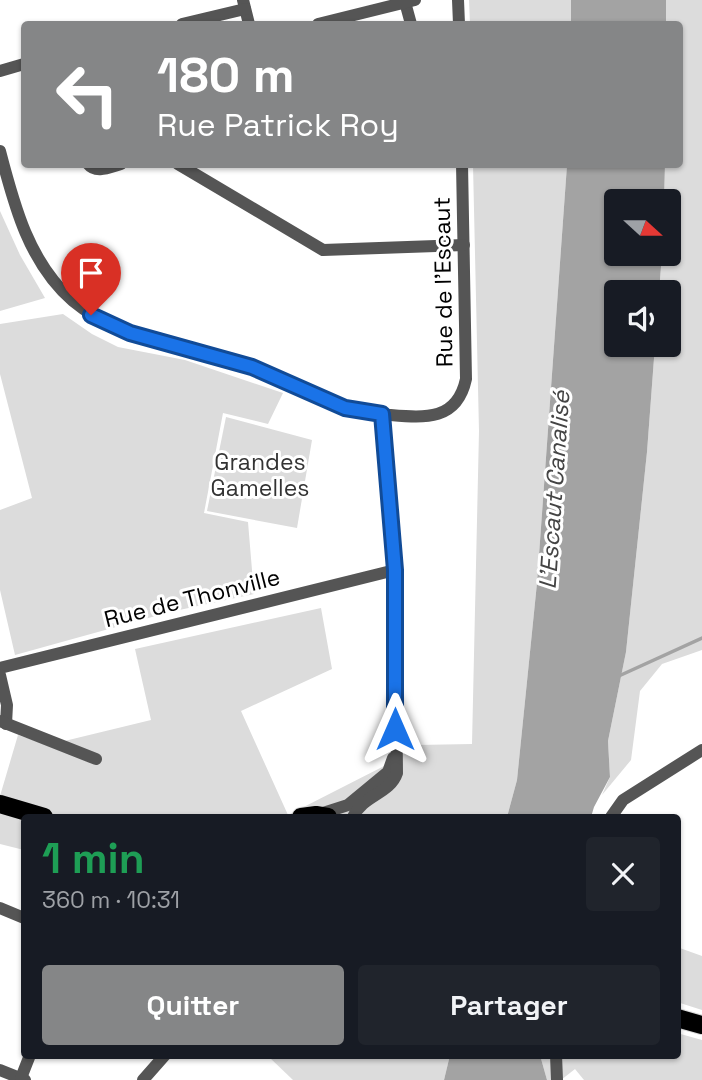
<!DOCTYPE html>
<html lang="fr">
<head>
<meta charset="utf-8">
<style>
	:root { --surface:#171b24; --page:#20242c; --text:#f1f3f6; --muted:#9ea1a6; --accent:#858687 }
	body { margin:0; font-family:"Space Grotesk",sans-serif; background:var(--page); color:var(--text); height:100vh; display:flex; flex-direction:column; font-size:26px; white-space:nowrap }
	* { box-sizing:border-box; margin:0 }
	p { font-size:23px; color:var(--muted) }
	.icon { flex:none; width:38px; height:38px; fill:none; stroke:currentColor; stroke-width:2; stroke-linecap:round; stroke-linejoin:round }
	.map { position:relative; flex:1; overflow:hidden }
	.details { position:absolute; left:21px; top:814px; width:660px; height:245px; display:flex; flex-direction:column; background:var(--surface); border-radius:7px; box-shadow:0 2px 5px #0004 }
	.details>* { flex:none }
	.top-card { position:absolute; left:21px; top:21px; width:662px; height:147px; border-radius:7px; box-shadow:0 2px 5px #0004; background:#858687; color:#fff; overflow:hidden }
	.needle { width:46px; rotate:111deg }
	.fabs { position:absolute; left:604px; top:189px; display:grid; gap:14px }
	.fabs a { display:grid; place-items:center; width:77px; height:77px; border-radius:7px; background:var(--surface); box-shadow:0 2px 5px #0004; font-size:35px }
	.pin { position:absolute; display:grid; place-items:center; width:60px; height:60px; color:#fff; margin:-72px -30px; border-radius:50% 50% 50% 0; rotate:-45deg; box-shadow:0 0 7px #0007 }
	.pin .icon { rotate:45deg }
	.me { position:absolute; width:77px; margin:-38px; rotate:0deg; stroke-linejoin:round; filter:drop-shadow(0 0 5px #0008) }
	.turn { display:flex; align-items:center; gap:24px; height:147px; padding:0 21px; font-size:32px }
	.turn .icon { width:91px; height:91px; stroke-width:2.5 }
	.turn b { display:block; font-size:49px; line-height:60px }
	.round { display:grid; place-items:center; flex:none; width:74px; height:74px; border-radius:7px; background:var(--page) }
	.head { display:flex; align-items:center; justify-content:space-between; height:119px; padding:0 21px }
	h1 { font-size:42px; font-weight:700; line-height:52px; color:#1e9e55 }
	.cta { display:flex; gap:14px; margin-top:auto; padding:14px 21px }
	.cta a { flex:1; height:80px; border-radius:7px; background:var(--accent); color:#fff; font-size:28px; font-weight:700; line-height:80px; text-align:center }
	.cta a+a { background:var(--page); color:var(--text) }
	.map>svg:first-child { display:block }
	.green { fill:#dcdcdc }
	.water { fill:#a3a3a3 }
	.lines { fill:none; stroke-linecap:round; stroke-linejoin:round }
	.stream { stroke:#a3a3a3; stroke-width:3.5 }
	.primary-casing { stroke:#dbdbdb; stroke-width:20 }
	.minor { stroke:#555; stroke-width:12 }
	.primary { stroke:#000; stroke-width:18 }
	.route-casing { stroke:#114b97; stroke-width:18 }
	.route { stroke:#1a73e8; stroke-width:12 }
	.labels { text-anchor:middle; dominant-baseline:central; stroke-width:6; stroke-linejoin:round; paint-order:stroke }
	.street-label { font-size:23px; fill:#000; stroke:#fff }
	.park-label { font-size:23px; fill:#333; stroke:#fff }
	.water-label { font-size:24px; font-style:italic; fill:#444; stroke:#fff }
</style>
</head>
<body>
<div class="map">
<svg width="702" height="1080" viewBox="0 0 702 1080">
	<rect width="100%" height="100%" fill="#fff"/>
	<g class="green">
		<polygon points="469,0 571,0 571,24 470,24"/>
		<polygon points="666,0 702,0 702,650 662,664 640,691 631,760 602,795 610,777 608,741 626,652 647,452 655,345 668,345 668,292 659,292 662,254 668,254 668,201 664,201 665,165 679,164 679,24 666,24"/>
		<polygon points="473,165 567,165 537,583 517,780 507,817 24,817 24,850 0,844 0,796 18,735 48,745 151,720 135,649 321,608 332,669 241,711 288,815 390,763 417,745 472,744 479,431"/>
		<polygon points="0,211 20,255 45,298 0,311"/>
		<polygon points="63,314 92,334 118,347 185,360 283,393 268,424 223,413 204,513 248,522 254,594 170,612 15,655 0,590 0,510 32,498 0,374 0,324"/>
		<polygon points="226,417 312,440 297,528 207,511"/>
		<polygon points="677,947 702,956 702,1010 677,1002"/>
		<polygon points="677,1033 702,1040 702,1080 584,1080 575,1069 561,1080 547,1080 540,1055 677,1055"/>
		<polygon points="271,1055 450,1055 444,1080 293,1080 269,1057"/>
	</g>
	<g class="water">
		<rect x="571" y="0" width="95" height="24"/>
		<polygon points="567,165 665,165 664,201 616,201 616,254 662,254 659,292 616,292 616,345 655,345 647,452 626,652 608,741 610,777 594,807 591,817 507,817 517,780 537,583"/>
		<polygon points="450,1055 540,1055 547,1080 444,1080"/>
	</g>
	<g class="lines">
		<polyline class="stream" points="621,675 702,638"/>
		<g class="primary-casing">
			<g id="primary">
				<polyline points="0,804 44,817"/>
				<polyline points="301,817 316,815 328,817"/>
				<polyline points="677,1018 702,1025"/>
			</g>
		</g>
		<g class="minor">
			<polyline points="243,0 249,24"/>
			<polyline points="458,0 459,24"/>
			<polyline points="405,2 411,24"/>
			<polyline points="182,24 245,9"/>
			<polyline points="318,24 415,0"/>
			<polyline points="0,71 24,64"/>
			<path d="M0 151C14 205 29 263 73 301 118 339 177 342 231 360 253 367 274 375 295 385 312 393 330 404 348 409 362 413 376 413 390 415 425 418 457 421 466 379L462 164"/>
			<path d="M88 164C96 174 110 167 121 164"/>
			<polyline points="178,164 323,250 464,245"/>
			<polyline points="0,668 395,570"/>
			<polyline points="0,675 7,705 6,724"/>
			<polyline points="0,721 96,759"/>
			<polyline points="320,814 348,805 388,772 393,758"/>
			<path d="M353 817C363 795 390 794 397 773L395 570 381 414"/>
			<polyline points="611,817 623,800 702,750"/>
			<polyline points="0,908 24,918"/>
			<polyline points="556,1055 557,1080"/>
			<polyline points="0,1070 25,1080"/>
			<polyline points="21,1078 30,1055"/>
			<polyline points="143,1080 165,1055"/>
		</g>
		<use href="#primary" class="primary"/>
	</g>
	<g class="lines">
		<g class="route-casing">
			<polyline id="route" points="91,315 130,333 252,367 345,408 382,414 395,570 395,729"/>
		</g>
		<use href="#route" class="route"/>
	</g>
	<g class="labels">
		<g class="street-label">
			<text transform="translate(443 282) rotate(-91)">Rue de l'Escaut</text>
			<text transform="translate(192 598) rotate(-14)">Rue de Thonville</text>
		</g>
		<g class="park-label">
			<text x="260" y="462">Grandes<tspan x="260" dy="26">Gamelles</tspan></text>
		</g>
		<g class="water-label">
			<text transform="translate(554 490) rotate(-86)">L'Escaut Canalisé</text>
		</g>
	</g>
</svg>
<div class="fabs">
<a><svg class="needle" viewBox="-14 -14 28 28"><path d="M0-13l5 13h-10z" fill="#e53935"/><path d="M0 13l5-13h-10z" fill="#9ea1a6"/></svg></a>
<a><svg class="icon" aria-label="sound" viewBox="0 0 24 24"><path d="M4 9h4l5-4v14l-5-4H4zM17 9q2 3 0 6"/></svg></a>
</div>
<div class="pin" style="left:91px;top:315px;background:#d93025"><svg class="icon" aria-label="arrive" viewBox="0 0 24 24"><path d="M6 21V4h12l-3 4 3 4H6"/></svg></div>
<svg class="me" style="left:395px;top:729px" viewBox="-20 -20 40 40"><path d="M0-17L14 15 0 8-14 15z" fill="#1a73e8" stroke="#fff" stroke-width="4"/></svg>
<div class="top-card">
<div class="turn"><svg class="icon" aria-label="left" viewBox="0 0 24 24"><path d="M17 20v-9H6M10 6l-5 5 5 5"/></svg><div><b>180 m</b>Rue Patrick Roy</div></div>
</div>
<section class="details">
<div class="head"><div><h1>1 min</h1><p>360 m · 10:31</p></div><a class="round"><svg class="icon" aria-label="close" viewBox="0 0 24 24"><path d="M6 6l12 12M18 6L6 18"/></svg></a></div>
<div class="cta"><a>Quitter</a><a>Partager</a></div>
</section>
</div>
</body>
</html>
